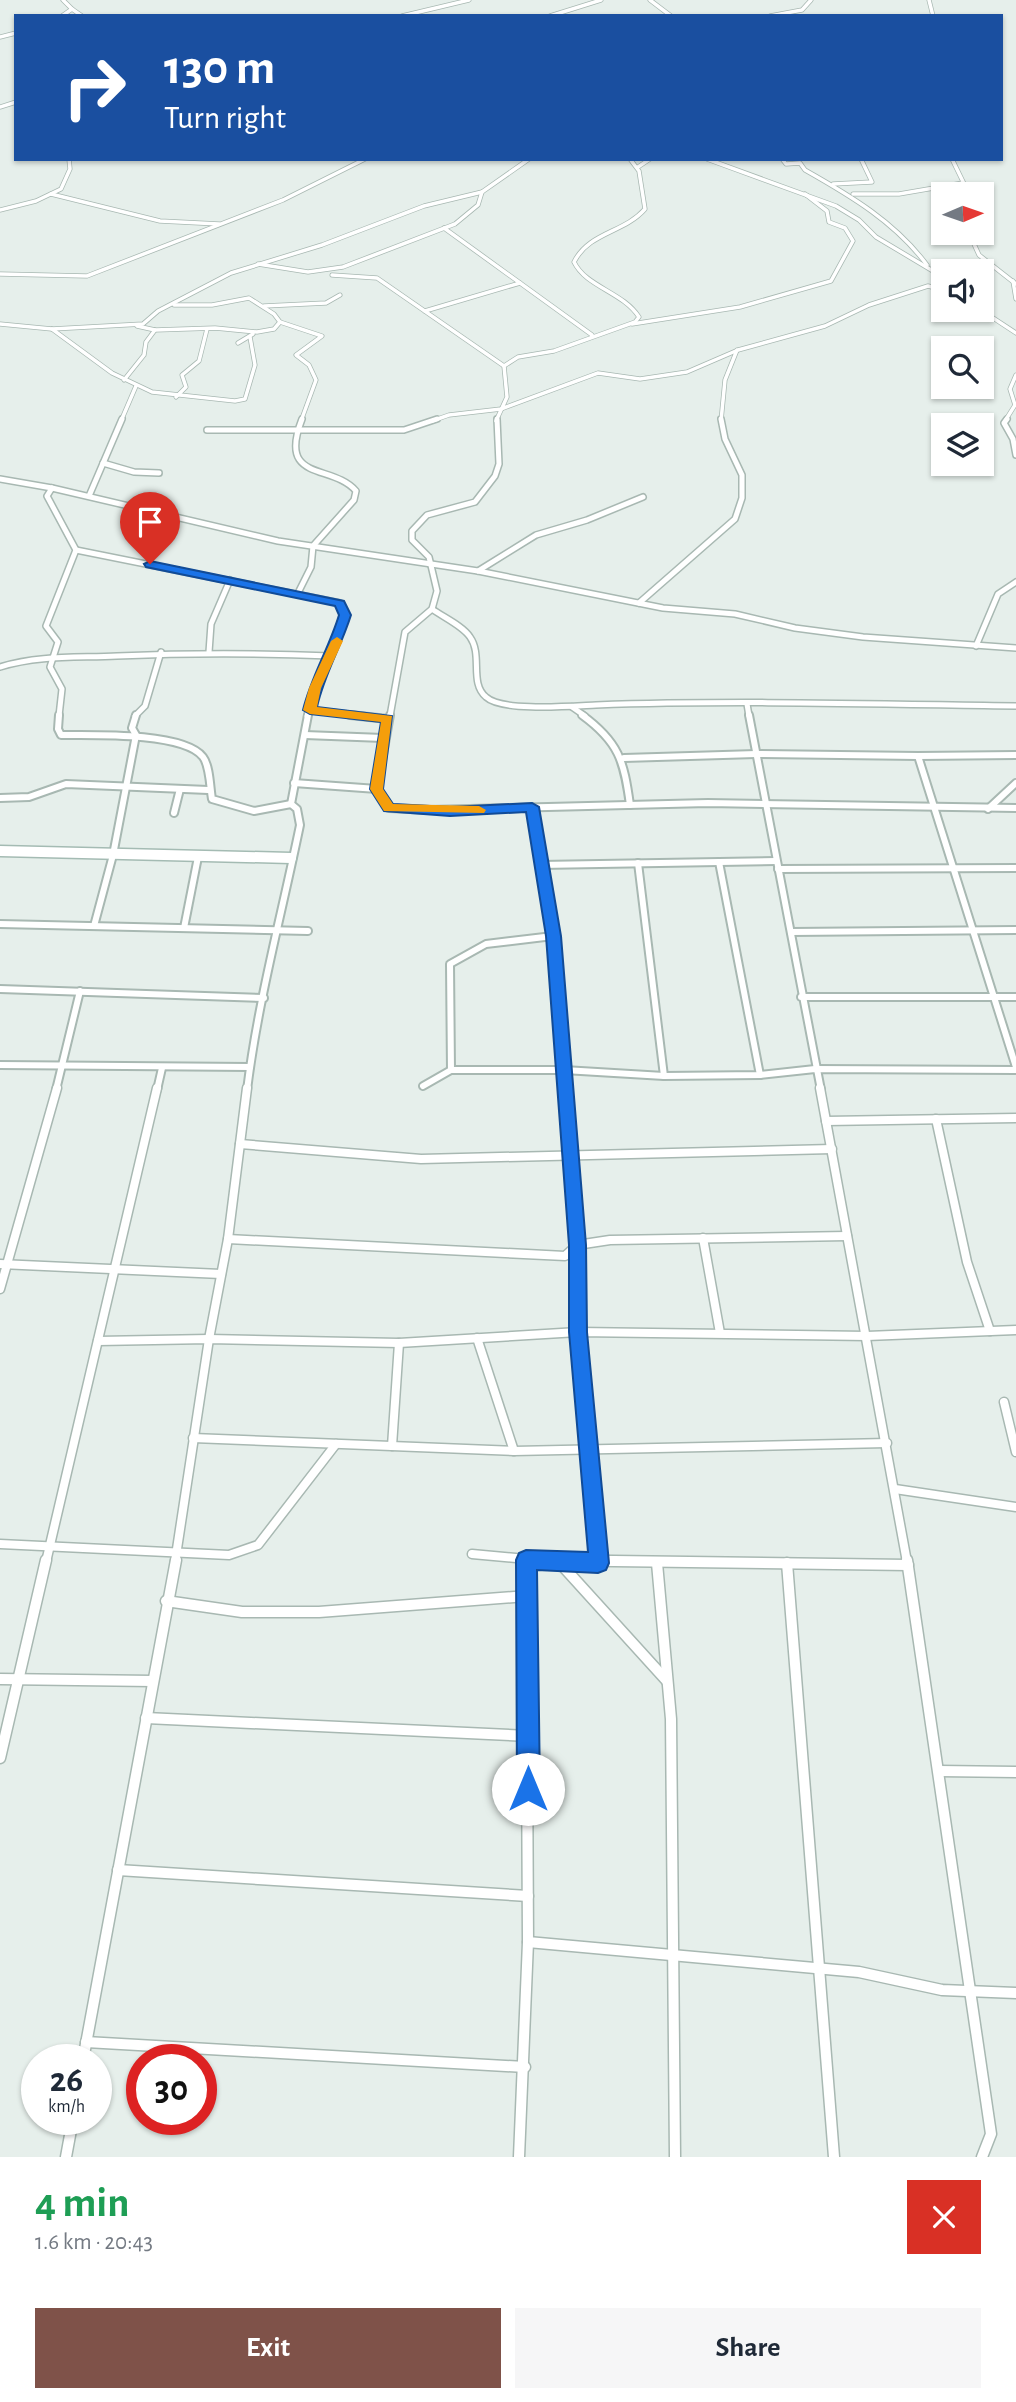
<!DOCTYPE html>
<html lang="en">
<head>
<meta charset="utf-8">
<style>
	:root { --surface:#fff; --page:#f6f6f7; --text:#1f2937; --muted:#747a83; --accent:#7f5249 }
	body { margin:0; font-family:"Alegreya Sans",sans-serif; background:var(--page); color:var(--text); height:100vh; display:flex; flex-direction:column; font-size:26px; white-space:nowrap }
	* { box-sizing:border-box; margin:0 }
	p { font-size:23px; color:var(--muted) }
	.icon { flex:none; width:38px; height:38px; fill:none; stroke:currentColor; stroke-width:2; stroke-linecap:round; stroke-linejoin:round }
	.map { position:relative; height:2157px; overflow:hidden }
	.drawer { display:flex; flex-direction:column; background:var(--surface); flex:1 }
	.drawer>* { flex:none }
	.guide { position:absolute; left:14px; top:14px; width:989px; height:147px; border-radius:0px; box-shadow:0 2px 5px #0004; background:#1a4fa0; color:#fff; overflow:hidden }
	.needle { width:46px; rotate:88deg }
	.tools { position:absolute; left:931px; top:182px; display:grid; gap:14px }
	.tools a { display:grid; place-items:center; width:63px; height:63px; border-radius:0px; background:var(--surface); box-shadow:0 2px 5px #0004; font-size:35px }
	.speed { position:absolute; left:21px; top:2044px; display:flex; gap:14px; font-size:35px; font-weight:700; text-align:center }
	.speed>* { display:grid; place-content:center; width:91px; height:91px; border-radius:50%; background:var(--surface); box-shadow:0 2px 5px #0004; line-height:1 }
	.speed small { font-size:18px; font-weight:400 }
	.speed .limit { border:10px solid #d22; background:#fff; color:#111 }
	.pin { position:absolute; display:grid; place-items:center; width:60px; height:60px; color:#fff; margin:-72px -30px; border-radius:50% 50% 50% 0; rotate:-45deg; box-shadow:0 0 7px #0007 }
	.pin .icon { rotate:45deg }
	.me { position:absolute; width:77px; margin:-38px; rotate:0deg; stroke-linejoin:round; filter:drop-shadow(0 0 5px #0008) }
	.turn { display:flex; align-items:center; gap:24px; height:147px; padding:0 35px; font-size:32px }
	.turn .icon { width:91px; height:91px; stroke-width:2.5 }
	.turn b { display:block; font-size:49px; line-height:60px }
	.round { display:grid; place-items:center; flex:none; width:74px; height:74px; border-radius:0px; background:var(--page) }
	.overview { display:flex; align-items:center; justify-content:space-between; height:119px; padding:0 35px }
	h1 { font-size:42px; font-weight:700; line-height:52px; color:#1e9e55 }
	.primary-button { display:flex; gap:14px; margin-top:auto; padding:14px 35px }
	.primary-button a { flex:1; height:80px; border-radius:0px; background:var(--accent); color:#fff; font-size:28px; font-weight:700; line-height:80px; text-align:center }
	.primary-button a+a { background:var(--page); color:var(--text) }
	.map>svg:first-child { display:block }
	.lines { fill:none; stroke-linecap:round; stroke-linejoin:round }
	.street-far4-casing { stroke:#a8b8b2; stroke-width:5 }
	.street-far3-casing { stroke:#a8b8b2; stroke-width:8 }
	.street-far2-casing { stroke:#a8b8b2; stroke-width:10 }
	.street-far1-casing { stroke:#a8b8b2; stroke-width:11 }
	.street-casing { stroke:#a8b8b2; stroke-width:13 }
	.secondary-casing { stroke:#a4bbb3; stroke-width:13 }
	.street-far4 { stroke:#fff; stroke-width:3.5 }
	.street-far3 { stroke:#fff; stroke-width:5 }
	.street-far2 { stroke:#fff; stroke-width:6 }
	.street-far1 { stroke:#fff; stroke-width:8 }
	.street { stroke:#fff; stroke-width:10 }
	.secondary { stroke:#fff; stroke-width:10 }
	.route { fill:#1a73e8; stroke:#114b97; stroke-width:2 }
	.slow { fill:#f59e0b }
</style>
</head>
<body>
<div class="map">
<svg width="1016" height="2157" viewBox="0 0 1016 2157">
	<rect width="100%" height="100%" fill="#e6efeb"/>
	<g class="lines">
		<g class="street-far4-casing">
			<g id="street-far4">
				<polyline points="650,0 671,16"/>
				<polyline points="929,0 933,16"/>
				<polyline points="72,9 82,16"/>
				<polyline points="62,16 72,9 63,0"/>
				<polyline points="402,16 469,0"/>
				<polyline points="550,16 601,0"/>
				<polyline points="770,16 802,10 811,0"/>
				<polyline points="0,37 16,33"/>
				<polyline points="0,107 16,102"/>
				<polyline points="707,159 836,206 859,220 876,237 943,277"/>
				<path d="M782 159 786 164 800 163 805 170C851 196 895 222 927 265"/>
				<polyline points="952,159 969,194"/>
				<polyline points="638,167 650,159"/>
				<polyline points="833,184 872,182 861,159"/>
				<polyline points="51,194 160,221 219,224"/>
				<polyline points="853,194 899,194 963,183"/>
				<polyline points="0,210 36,201 61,189 70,169 69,159"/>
				<polyline points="444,228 592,335"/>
				<polyline points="969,233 979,255 1016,284"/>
				<polyline points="258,264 308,272 343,267 455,224 478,205 482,192"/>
				<polyline points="0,274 87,276 283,200 365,159"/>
				<polyline points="332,275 377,278 504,366"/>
				<polyline points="1013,281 1016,299"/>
				<polyline points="264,306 326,303 340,295"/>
				<polyline points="981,310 1016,333"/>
				<polyline points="425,311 520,283"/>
				<polyline points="280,322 322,336 296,355 309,365 316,380 301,421"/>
				<polyline points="0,324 52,329 143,324 158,311 231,273 322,245 424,206 482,192 529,159"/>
				<polyline points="632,324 740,307 831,281 853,241 845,228 829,222 827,211 805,194"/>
				<polyline points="137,326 155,330 215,328 257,332 274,329 280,322 274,314 249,298 212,305 174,305"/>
				<polyline points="52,329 112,373 152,392 235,401 245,399 255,365 250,337"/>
				<polyline points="238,343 253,334"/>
				<polyline points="124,380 144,355 146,342 155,330"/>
				<polyline points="176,397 186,387 182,375 199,361 207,329"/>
				<polyline points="121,421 136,386"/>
				<polyline points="432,421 449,415 501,409 598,373 640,379 687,372 738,350 825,326 869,305 928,286 943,290"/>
				<path d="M496 421 507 397 504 366 518 357 554 351 635 322 639 317C623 292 586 287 574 262 589 232 624 233 645 209L639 171 630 159"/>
				<polyline points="721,421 725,380 737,350"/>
				<polyline points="1005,421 1015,405 1010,389 1016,375"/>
			</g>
		</g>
		<g class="street-far3-casing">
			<g id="street-far3">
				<polyline points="1007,419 1004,423 1013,439 1016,455"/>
				<polyline points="207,430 404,430 437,419"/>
				<polyline points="103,463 134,472 159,473"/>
				<polyline points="0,479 52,488 278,541 478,571 663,608 735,614 795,628 863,637 1016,648"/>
				<polyline points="52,488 47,496 76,550 46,626 58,642 50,667 62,689 59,716"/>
				<polyline points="89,496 122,419"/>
				<polyline points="76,550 340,603 345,615 317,682 307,716"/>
				<polyline points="478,571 536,535 587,520 643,497"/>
				<path d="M298 593 311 567 313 546 354 500 356 491C332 463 277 483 302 419"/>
				<polyline points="639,603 735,519 742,498 742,475 725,439 721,419"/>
				<path d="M432 609C443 617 463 626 470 637 483 655 469 683 486 697 502 712 573 706 596 705 736 700 876 704 1016 706"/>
				<polyline points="976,646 998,594 1016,582"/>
				<polyline points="209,652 211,624 230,580"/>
				<path d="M0 667C39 655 77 658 117 656 188 653 259 653 331 656"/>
				<polyline points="747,704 749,716"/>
				<polyline points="572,707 585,716"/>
				<polyline points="310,710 366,716"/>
				<polyline points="135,716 145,706 161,652"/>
				<polyline points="390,716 405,632 432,609 437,591 429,557 412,540 412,531 427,515 475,502 495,476 499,464 497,419"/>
			</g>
		</g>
		<g class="street-far2-casing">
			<g id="street-far2">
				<path d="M59 715 58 729 61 735C91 735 184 732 203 757 210 766 210 788 212 799L254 811 291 804"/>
				<polyline points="350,715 388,719"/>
				<path d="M582 715C619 742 624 761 630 805"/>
				<polyline points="749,715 821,1090"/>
				<polyline points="305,735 383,738"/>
				<polyline points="918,756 1016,755"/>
				<polyline points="624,758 756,754 918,756 1016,1067"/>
				<polyline points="294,783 377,789 389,808 429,810 708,803 1016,808"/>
				<polyline points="377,789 390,715"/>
				<polyline points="0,798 29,797 66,784 208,790"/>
				<polyline points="532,807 553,936 565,1090"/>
				<polyline points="988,809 1016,783"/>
				<polyline points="174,813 180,789"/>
				<polyline points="719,862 760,1075"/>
				<polyline points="638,863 664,1076"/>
				<polyline points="540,865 776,861"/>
				<polyline points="778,869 1016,868"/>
				<polyline points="0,924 308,931"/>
				<polyline points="94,926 113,855 136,735 132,728 136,715"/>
				<polyline points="184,928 198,857"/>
				<polyline points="791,932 1016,930"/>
				<polyline points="0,989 264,998"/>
				<polyline points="801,997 1016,997"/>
				<polyline points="0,1065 250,1067"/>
				<polyline points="451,1070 450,964 486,944 553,936"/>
				<polyline points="423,1086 451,1070 564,1070 664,1076 760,1075 815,1069 1016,1070"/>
				<polyline points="56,1090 80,991"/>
				<polyline points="157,1090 162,1068"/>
				<path d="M247 1090C258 1001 282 913 300 825L297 809 291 804 308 715"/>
			</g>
		</g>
		<g class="street-far1-casing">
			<g id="street-far1">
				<polyline points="565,1088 577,1245 578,1332 598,1562"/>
				<polyline points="820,1088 907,1562"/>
				<polyline points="936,1119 967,1262 990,1331"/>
				<polyline points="826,1121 1016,1118"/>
				<polyline points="240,1144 421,1159 832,1149"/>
				<polyline points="703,1238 720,1333"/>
				<polyline points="228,1239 565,1256 577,1245 610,1240 847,1236"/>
				<polyline points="0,1264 221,1274"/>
				<polyline points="0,1289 57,1088"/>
				<polyline points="477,1338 514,1451"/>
				<polyline points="98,1341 209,1339 399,1343 578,1332 867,1336 1016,1330"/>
				<polyline points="1004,1402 1016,1452"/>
				<polyline points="193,1438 514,1451 887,1443"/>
				<polyline points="392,1446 399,1343"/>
				<polyline points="895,1489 1016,1507"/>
				<polyline points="0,1544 229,1555 258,1545 336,1444"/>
				<polyline points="472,1554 558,1562"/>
				<polyline points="46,1562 157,1088"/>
				<polyline points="175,1562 209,1339 228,1239 247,1088"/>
			</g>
		</g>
		<g class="street-casing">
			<g id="street">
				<polyline points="539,1560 908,1565"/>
				<polyline points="598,1560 598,1563"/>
				<polyline points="907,1560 991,2134 982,2157"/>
				<polyline points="559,1562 667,1681"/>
				<polyline points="657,1563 671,1719 675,2157"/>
				<polyline points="787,1563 834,2157"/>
				<polyline points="166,1601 242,1612 319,1612 527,1596"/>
				<polyline points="0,1679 153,1681"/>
				<polyline points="146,1718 529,1736"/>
				<polyline points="0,1758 46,1560"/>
				<polyline points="939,1771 1016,1772"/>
				<polyline points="118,1870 528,1896"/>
				<polyline points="528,1942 859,1972 942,1990 1016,1993"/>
				<polyline points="86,2042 525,2067"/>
				<polyline points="83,2060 176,1560"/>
				<polyline points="66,2157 73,2119"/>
				<polyline points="519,2157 528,1942 526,1560"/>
			</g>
		</g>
		<g class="secondary-casing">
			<polyline id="secondary" points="0,851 291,858"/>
		</g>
		<use href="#street-far4" class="street-far4"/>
		<use href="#street-far3" class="street-far3"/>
		<use href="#street-far2" class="street-far2"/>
		<use href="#street-far1" class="street-far1"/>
		<use href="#street" class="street"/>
		<use href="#secondary" class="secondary"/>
	</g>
	<path class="route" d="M150 561 344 601 351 615C341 647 324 675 317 707L392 716 383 789 393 804 450 807 532 803 539 807 561 936 586 1245 587 1332 609 1563 606 1570 598 1573 537 1570 540 1789 536 1797 528 1801 521 1797 517 1789 516 1560 519 1553 526 1550 588 1552 569 1332V1245L546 936 526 812 450 816 384 811 370 789 381 722 310 714 303 710C311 677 329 648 339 615L335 606 146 567 144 564Z"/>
	<polygon class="slow" points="337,637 343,641 321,688 317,707 392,716 383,789 393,804 479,806 486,810 484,813 384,811 370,789 381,722 310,714 303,710 309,688 331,641"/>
</svg>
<div class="tools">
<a><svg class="needle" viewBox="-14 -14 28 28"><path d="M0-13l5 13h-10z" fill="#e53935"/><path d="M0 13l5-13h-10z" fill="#747a83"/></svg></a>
<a><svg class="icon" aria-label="sound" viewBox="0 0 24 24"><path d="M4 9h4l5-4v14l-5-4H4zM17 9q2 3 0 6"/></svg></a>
<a><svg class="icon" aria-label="search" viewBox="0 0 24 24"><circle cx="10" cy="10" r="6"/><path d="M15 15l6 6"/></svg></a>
<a><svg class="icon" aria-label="layers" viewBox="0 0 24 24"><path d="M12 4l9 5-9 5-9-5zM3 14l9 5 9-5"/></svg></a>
</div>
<div class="speed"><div>26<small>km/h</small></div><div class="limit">30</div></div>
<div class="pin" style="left:150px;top:564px;background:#d93025"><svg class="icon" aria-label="arrive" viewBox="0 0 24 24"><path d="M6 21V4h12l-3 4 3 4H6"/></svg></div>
<svg class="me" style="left:528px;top:1789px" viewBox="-20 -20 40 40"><circle r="19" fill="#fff"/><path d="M0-13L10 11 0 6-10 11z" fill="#1a73e8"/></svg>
<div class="guide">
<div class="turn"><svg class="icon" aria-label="right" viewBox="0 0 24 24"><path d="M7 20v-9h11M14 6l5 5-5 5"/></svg><div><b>130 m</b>Turn right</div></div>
</div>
</div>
<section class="drawer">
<div class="overview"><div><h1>4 min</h1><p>1.6 km · 20:43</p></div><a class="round" style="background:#d93025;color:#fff"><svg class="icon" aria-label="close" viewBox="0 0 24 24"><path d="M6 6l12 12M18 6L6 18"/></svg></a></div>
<div class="primary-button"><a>Exit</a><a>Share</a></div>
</section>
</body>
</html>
